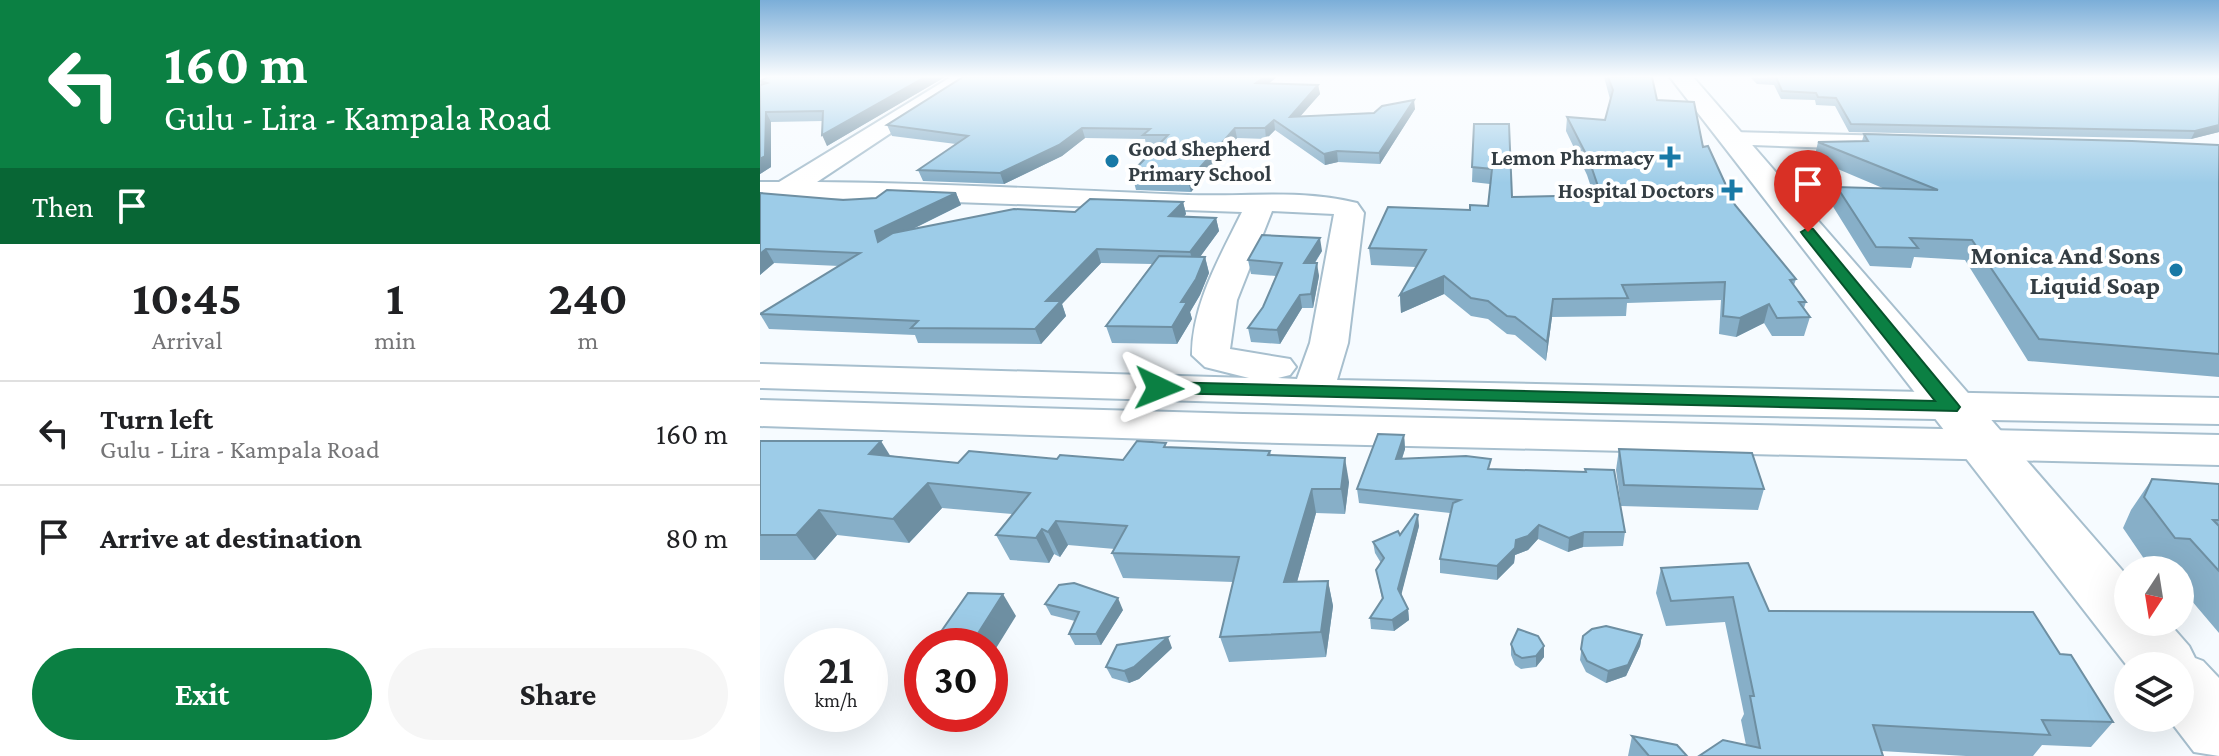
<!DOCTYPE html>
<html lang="en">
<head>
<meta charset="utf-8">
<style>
	:root { --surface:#fff; --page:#f6f6f6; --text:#202124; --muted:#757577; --line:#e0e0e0; --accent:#0b8043 }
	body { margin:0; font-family:"Crimson Pro",serif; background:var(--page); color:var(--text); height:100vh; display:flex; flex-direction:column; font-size:30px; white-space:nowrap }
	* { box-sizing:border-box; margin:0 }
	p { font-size:26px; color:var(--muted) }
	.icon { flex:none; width:44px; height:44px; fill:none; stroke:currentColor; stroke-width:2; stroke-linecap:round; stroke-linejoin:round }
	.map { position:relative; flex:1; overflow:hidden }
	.side { display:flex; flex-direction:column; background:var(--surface); width:760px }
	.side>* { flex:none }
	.banner { background:#0b8043; color:#fff; overflow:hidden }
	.needle { width:52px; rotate:192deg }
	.controls { position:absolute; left:1354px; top:556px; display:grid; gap:16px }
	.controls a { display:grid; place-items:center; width:80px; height:80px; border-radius:50%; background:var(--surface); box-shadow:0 8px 32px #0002; font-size:40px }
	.speed { position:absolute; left:24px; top:628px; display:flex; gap:16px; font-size:40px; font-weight:700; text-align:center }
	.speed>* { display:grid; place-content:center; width:104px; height:104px; border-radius:50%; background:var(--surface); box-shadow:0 8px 32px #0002; line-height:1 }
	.speed small { font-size:20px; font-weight:400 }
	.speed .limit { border:12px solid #d22; background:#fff; color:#111 }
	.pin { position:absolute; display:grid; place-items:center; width:68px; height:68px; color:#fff; margin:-82px -34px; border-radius:50% 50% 50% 0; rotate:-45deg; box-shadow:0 0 8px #0007 }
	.pin .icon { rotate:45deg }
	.me { position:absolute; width:88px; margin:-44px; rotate:92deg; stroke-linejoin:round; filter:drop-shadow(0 0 6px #0008) }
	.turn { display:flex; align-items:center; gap:28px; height:168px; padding:0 32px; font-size:36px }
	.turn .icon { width:104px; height:104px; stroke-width:2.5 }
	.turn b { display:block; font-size:56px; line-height:68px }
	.then { display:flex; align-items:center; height:76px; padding:0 32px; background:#0003; gap:16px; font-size:30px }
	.eta { display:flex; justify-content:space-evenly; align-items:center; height:136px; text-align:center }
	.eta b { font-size:48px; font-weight:700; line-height:56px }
	.button { display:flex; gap:16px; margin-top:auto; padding:16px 32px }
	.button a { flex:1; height:92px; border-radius:48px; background:var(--accent); color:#fff; font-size:32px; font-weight:700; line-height:92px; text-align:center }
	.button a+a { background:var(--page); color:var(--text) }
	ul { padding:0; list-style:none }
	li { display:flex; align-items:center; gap:24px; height:104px; padding:0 32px; border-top:2px solid var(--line) }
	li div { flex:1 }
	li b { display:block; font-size:30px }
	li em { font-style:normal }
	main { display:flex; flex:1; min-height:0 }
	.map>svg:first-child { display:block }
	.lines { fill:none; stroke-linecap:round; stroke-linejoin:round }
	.minor-casing { stroke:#a7bfce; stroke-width:4 }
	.major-casing { stroke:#a7bfce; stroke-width:4 }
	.minor { fill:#fff; fill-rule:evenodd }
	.major { fill:#fff; fill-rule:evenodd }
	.wall { fill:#87afc8 }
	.shaded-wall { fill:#6e8fa2 }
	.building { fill:#9dcce8; stroke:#6e8fa2; stroke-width:2 }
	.route { fill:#0b8043; stroke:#07532c; stroke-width:2 }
	.poi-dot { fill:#1879a6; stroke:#fff; stroke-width:3 }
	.labels { text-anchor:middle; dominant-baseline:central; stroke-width:8; stroke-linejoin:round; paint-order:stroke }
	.far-poi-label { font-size:22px; font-weight:bold; fill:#343e44; stroke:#fff; text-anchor:end }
	.poi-label { font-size:26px; font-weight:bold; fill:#343e44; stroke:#fff; text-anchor:end }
</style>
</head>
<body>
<main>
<section class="side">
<div class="banner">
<div class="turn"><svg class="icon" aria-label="left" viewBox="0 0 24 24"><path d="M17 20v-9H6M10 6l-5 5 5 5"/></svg><div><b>160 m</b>Gulu - Lira - Kampala Road</div></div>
<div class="then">Then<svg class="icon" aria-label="arrive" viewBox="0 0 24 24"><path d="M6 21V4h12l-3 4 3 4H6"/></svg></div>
</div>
<div class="eta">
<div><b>10:45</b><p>Arrival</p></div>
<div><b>1</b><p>min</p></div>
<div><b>240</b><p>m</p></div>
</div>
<ul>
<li><svg class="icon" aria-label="left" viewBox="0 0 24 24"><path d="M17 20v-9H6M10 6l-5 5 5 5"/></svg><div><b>Turn left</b><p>Gulu - Lira - Kampala Road</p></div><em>160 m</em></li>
<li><svg class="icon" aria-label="arrive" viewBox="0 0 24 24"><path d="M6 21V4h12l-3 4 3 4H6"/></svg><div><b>Arrive at destination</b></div><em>80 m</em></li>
</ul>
<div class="button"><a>Exit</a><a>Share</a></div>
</section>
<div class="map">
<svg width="1459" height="756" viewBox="0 0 1459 756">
	<rect width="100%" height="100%" fill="#f6fbff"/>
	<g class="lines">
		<g class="minor-casing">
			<g id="minor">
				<path d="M191 77H215L57 182C181 183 304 190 428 195 485 197 541 189 597 203L604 213 588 343 577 380 1459 398V424L834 413 0 388V364L489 378 445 367 432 355C432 304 460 257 482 212L110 199 0 198V182H19ZM512 211 574 214 550 343 537 379 518 378 530 375 536 367 530 359 470 349 477 300Z"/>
				<polygon points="973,132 1133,136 1142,138 1145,143 1142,148 1133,150 964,144 961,139 964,134"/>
				<polygon points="0,400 483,414 1459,435 1459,465 483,442 0,426"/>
			</g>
		</g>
		<g class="major-casing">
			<polygon id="major" points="910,77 933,77 1368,577 1368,622 1408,622 1429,646 1435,658 1443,661 1459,678 1459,756 1434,752 1408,718 1420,718 1420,666 1368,667"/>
		</g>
		<use href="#minor" class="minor"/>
		<use href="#major" class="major"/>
	</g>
	<g class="wall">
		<polygon points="8,77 185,77 67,146 63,121 11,122 11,167 0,174 0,81"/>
		<polygon points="203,77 517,77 509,83 558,85 560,94 540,116 614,113 655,109 620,164 578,162 565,165 515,130 506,139 477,138 431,192 376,190 373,178 375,176 374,170 398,145 386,145 385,139 325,138 302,156 244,184 163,181 158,170 196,144 132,136 127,125"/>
		<polygon points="844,77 892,77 897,100 943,147 975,205 1036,279 1034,285 1046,302 1044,308 1050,317 1044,336 1012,336 1004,323 976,337 959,334 961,300 867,303 866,316 792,317 786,361 755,335 747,334 728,319 711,316 684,294 641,313 640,295 656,267 611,265 609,248 710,210 728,206 730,184 712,182 714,124 752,197 834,196 827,175 806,131 807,117 845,120 850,99"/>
		<polygon points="990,77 1459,77 1459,132 1431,139 1089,132 1075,106 1056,105 1055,100 1021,99 1014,85 997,84"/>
		<polygon points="1104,134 1459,145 1459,377 1268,361 1205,260 1154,257 1151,268 1110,266 1072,205 1077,187 1125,189 1054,159 1058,142 1102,141"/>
		<polygon points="0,193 83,200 196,193 201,205 153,229 423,202 426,214 424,217 456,218 459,231 440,257 445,257 449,273 440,295 430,312 432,319 417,344 352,343 346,326 392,264 341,263 302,304 306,316 281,344 158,343 155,335 9,329 0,314 79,266 14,263 0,275"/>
		<polygon points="562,251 555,263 559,276 553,308 542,308 520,344 491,342 488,328 503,307 516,276 491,274 488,260"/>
		<polygon points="644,435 645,449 642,459 731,469 825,472 825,469 865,532 863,546 823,547 808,552 778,539 768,550 755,555 754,563 737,580 680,573 680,559 690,513 599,503 597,489"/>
		<polygon points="0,441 198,463 297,459 363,460 408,447 510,451 511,455 589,482 585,514 556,513 537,582 568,581 573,606 566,657 469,662 460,637 473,582 363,578 352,553 355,549 308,545 300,557 294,554 289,563 250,560 236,535 252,514 182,508 149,543 77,535 55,560 0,560"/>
		<polygon points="859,449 1004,489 998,510 861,506 856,470"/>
		<polygon points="1392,479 1459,484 1459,633 1420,587 1420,570 1391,569 1363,528 1371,510"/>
		<polygon points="659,526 641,594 648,609 649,620 634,631 611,629 610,618 622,599 616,570 621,563 615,553 613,542 640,535"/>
		<polygon points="901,568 1009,611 1300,654 1353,722 1331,747 1282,745 1273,756 1206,756 1121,751 939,756 986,745 981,720 984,714 965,622 906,626 896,593"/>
		<polygon points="285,604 363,610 341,645 315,645 309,634 315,621 291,615"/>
		<polygon points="882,635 880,646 866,676 846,683 826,672 820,660 823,636"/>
		<polygon points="751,644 784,646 784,657 776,667 761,669 755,665 751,655"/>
		<polygon points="412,648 379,679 369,683 352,678 346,667"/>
		<polygon points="872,736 927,756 868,756"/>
	</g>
	<g class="shaded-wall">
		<polygon points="165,77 185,77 67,146 62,135"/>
		<polygon points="504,77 517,77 498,92 496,83"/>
		<polygon points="558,85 560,94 531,127 530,117"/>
		<polygon points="654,100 655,109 620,164 619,153"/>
		<polygon points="6,112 11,122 11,167 0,174 0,159"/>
		<polygon points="514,120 515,130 506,139 505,128"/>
		<polygon points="1459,125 1459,132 1431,139 1435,131"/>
		<polygon points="322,128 325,138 302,156 244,184 240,173"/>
		<polygon points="475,128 477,138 431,192 428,181"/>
		<polygon points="577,151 578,162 565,165 564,154"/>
		<polygon points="196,193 201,205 122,244 118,242 115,231"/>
		<polygon points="423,202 426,214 413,230 409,216"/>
		<polygon points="456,218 459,231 434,265 430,252"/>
		<polygon points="560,238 562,251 546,276 544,263"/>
		<polygon points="6,249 14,263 0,275 0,254"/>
		<polygon points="337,249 341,263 302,304 306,316 281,344 275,329 286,301"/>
		<polygon points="445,257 449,273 440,295 430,312 432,319 417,344 412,327 421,302"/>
		<polygon points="557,263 559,276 553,308 551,294"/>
		<polygon points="684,276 684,294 641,313 640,295"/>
		<polygon points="540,295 542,308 520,344 517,330"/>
		<polygon points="793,299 792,317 786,361 787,342"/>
		<polygon points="1009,304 1004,323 976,337 980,318"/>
		<polygon points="644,435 645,449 637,473 636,459"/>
		<polygon points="121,441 136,465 109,454"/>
		<polygon points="585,458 589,482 585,514 581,489"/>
		<polygon points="168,483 182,508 149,543 133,519"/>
		<polygon points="552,489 556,513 530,607 524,582"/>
		<polygon points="59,510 77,535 55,560 36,535"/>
		<polygon points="658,515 659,526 640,600 638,589"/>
		<polygon points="296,521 308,545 300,557 288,532"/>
		<polygon points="779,525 778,539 768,550 755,555 754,563 737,580 737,566 756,540"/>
		<polygon points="282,529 294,554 289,563 276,538"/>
		<polygon points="824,532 823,547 808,552 809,538"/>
		<polygon points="568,581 573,606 566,657 561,632"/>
		<polygon points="243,594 256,616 230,658 230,646 210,646"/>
		<polygon points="358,598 363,610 341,645 336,634"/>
		<polygon points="648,609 649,620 634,631 632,620"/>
		<polygon points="882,635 880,646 866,676 846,683 848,671"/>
		<polygon points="408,637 412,648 379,679 369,683 364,671"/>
		<polygon points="784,646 784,657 776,667 776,656"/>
	</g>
	<g class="building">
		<polygon points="8,77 165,77 62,135 63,111 6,112 5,156 0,159 0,85 7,83 0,81"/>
		<polygon points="203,77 504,77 496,83 558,85 530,117 614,113 622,106 654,100 619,153 577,151 564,154 514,120 505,128 475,128 428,181 373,178 377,175 374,170 408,135 383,135 390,129 322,128 299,145 240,173 158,170 208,136 127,125"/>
		<polygon points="848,77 892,77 897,100 934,102 943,147 948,146 975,205 1036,279 1030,280 1046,302 1039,302 1050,317 1017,318 1009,304 980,318 963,316 965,282 862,285 868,298 793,299 787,342 755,317 747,316 728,301 711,298 684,276 640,295 666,250 609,248 628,207 710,210 710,205 728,206 732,169 712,167 714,124 749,124 752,197 841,195 829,160 807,117 845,120 853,90"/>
		<polygon points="1007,77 1459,77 1459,125 1435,131 1091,124 1076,98 1058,97 1056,93 1022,91 1016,77"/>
		<polygon points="1104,134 1372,141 1459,145 1459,354 1279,339 1212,240 1150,238 1158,248 1116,247 1077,187 1178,190 1058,142 1108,141"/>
		<polygon points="127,190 196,193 115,231 118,242 133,233 254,209 315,212 330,199 423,202 409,216 456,218 430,252 337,249 286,301 301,301 275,329 151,328 158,321 0,314 100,253 6,249 0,254 0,193 83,200 116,198"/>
		<polygon points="502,235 560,238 544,263 557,263 551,294 540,295 517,330 488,328 503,307 522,263 488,260"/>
		<polygon points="399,256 445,257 436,279 421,302 427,302 412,327 346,326"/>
		<polygon points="618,434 644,435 636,459 706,456 731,459 728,469 826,472 825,469 854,470 865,532 824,532 809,538 779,525 768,536 756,540 755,548 737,566 680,559 693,503 700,500 597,489"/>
		<polygon points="0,441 121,441 109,454 198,463 209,451 297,459 300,455 363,460 377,441 406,443 404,447 510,451 508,455 585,458 581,489 552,489 524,582 568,581 561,632 460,637 479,557 352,553 367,526 296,521 288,532 282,529 276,538 236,535 270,493 168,483 133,519 59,510 36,535 0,535"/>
		<polygon points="859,449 992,453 1004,489 864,485"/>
		<polygon points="1392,479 1459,484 1459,520 1453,520 1459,526 1459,571 1430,539 1415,538 1384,497"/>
		<polygon points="655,514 658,515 638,589 648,609 632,620 610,618 623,598 616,570 624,558 613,542 638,531 640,535"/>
		<polygon points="988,563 1009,611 1273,612 1300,654 1311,655 1353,722 1282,720 1290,735 1113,725 1123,756 939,756 963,740 1000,748 990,696 994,696 973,597 911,601 901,568"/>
		<polygon points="314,583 358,598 336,634 309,634 319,612 285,604 299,585"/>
		<polygon points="208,593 243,594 210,646 171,646"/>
		<polygon points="846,626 882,635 868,665 848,671 827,661 821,649 823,636 832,629"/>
		<polygon points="758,629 778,636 784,646 776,656 762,658 755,654 751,644"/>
		<polygon points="408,637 374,667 364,671 346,667 357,645"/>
		<polygon points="872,736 917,745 927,756 889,756"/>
	</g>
	<linearGradient id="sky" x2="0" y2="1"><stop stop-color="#7baed8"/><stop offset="0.42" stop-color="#fbfdff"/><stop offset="1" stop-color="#fbfdff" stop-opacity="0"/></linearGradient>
	<rect width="1459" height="183" fill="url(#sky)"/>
	<polygon class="route" points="1048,228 1053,229 1197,403 1200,407 1197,411 399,393 390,388 399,382 1175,401 1043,235 1041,232"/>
	<g class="poi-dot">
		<path d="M906 145h8v8h8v8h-8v8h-8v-8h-8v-8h8z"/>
		<circle cx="352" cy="161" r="8"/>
		<path d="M968 178h8v8h8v8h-8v8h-8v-8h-8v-8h8z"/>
		<circle cx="1416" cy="270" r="8"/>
	</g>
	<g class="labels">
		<g class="far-poi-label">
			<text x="368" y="148" text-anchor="start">Good Shepherd<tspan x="368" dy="25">Primary School</tspan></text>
			<text x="894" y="157">Lemon Pharmacy</text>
			<text x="954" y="190">Hospital Doctors</text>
		</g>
		<g class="poi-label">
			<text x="1400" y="255">Monica And Sons<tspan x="1400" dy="30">Liquid Soap</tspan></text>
		</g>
	</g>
</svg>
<div class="controls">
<a><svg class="needle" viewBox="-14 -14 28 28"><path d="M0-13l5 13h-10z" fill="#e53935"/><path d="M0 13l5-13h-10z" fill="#757577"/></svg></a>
<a><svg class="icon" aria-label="layers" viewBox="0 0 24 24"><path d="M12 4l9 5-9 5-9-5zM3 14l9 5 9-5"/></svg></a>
</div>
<div class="speed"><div>21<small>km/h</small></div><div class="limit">30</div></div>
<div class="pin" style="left:1048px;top:232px;background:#d93025"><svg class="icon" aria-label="arrive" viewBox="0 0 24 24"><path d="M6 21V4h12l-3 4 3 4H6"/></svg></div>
<svg class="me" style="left:399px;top:388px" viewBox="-20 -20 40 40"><path d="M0-17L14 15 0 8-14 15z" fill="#0b8043" stroke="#fff" stroke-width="4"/></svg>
</div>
</main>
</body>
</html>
